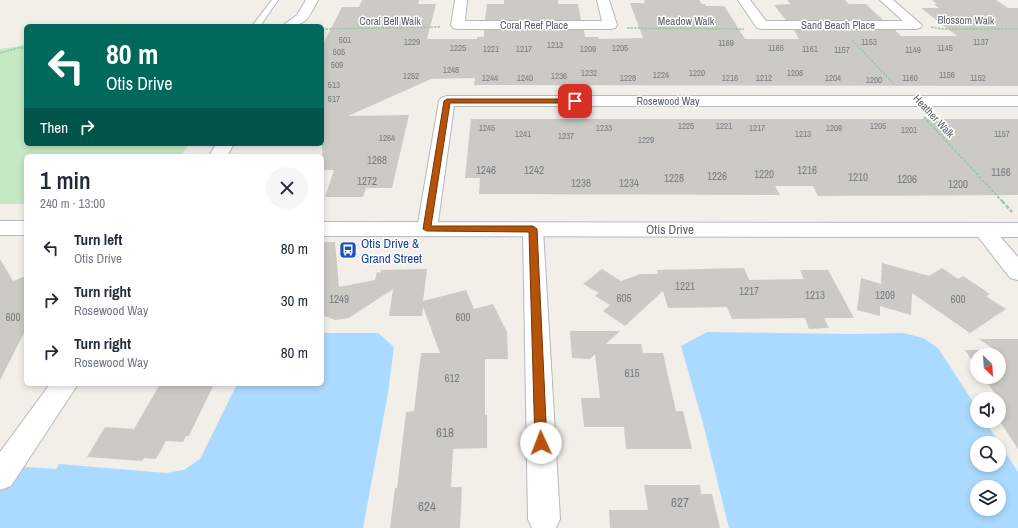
<!DOCTYPE html>
<html lang="en">
<head>
<meta charset="utf-8">
<style>
	:root { --surface:#fff; --page:#f6f6f7; --text:#1f2937; --muted:#747a83 }
	body { margin:0; font-family:"Archivo Narrow",sans-serif; background:var(--page); color:var(--text); height:100vh; display:flex; flex-direction:column; font-size:15px; white-space:nowrap }
	* { box-sizing:border-box; margin:0 }
	p { font-size:13px; color:var(--muted) }
	.icon { flex:none; width:22px; height:22px; fill:none; stroke:currentColor; stroke-width:2; stroke-linecap:round; stroke-linejoin:round }
	.map { position:relative; flex:1; overflow:hidden }
	.details { position:absolute; left:24px; top:154px; width:300px; height:232px; display:flex; flex-direction:column; background:var(--surface); border-radius:6px; box-shadow:0 2px 6px #0003 }
	.details>* { flex:none }
	.top-card { position:absolute; left:24px; top:24px; width:300px; height:122px; border-radius:6px; box-shadow:0 2px 6px #0003; background:#00695c; color:#fff; overflow:hidden }
	.needle { width:26px; rotate:155deg }
	.tools { position:absolute; left:970px; top:348px; display:grid; gap:8px }
	.tools a { display:grid; place-items:center; width:36px; height:36px; border-radius:50%; background:var(--surface); box-shadow:0 2px 6px #0003; font-size:20px }
	.pin { position:absolute; display:grid; place-items:center; width:34px; height:34px; color:#fff; margin:-17px; border-radius:8px; box-shadow:0 2px 6px #0006 }
	.me { position:absolute; width:44px; margin:-22px; rotate:358deg; stroke-linejoin:round; filter:drop-shadow(0 0 3px #0008) }
	.turn { display:flex; align-items:center; gap:14px; height:84px; padding:0 16px; font-size:18px }
	.turn .icon { width:52px; height:52px; stroke-width:2.5 }
	.turn b { display:block; font-size:28px; line-height:34px }
	.then { display:flex; align-items:center; height:38px; padding:0 16px; background:#0003; gap:8px; font-size:15px }
	.round { display:grid; place-items:center; flex:none; width:42px; height:42px; border-radius:21px; background:var(--page) }
	.headline { display:flex; align-items:center; justify-content:space-between; height:68px; padding:0 16px }
	h1 { font-size:24px; font-weight:600; line-height:30px }
	ul { padding:0; list-style:none }
	li { display:flex; align-items:center; gap:12px; height:52px; padding:0 16px }
	li div { flex:1 }
	li b { display:block; font-size:15px }
	li em { font-style:normal }
	.map>svg:first-child { display:block }
	.green { fill:#c5e8c5 }
	.water { fill:#aadaff; fill-rule:evenodd }
	.building { fill:#cccac5 }
	.lines { fill:none; stroke-linecap:round; stroke-linejoin:round }
	.lane-casing { stroke:#b5b8bc; stroke-width:2 }
	.street-casing { stroke:#b5b8bc; stroke-width:2 }
	.secondary-casing { stroke:#b6babf; stroke-width:2 }
	.path-far2 { stroke:#9cc7a9; stroke-width:1.5; stroke-dasharray:2.5 1; stroke-linecap:butt }
	.path-far1 { stroke:#9cc7a9; stroke-width:2; stroke-dasharray:3 1.5; stroke-linecap:butt }
	.path { stroke:#9cc7a9; stroke-width:2.5; stroke-dasharray:4 2; stroke-linecap:butt }
	.lane { fill:#fff; fill-rule:evenodd }
	.street { fill:#fff; fill-rule:evenodd }
	.secondary { fill:#fff; fill-rule:evenodd }
	.route { fill:#b45309; stroke:#753606 }
	.labels { text-anchor:middle; dominant-baseline:central; stroke-width:3; stroke-linejoin:round; paint-order:stroke }
	.far-number-label { font-size:9px; fill:#7a7d7f }
	.far-street-label { font-size:11px; fill:#5f6368; stroke:#fff }
	.number-label { font-size:11px; fill:#7a7d7f }
	.street-label { font-size:13px; fill:#5f6368; stroke:#fff }
	.transit-label { font-size:13px; fill:#164399; stroke:#fff; text-anchor:start }
	.near-number-label { font-size:13px; fill:#7a7d7f }
</style>
</head>
<body>
<div class="map">
<svg width="1018" height="528" viewBox="0 0 1018 528">
	<rect width="100%" height="100%" fill="#f1efe8"/>
	<polygon class="green" points="26,45 26,144 189,144 181,156 26,156 26,204 0,204 0,49"/>
	<g class="water">
		<path d="M707 332 852 334 903 333 923 338 938 348 977 408V421H985L1018 472V528H729L703 423 681 346ZM977 443H999V465H977ZM977 487H999V509H977Z"/>
		<polygon points="322,333 378,333 394,347 388,393 363,528 0,528 0,465 56,469 59,464 166,473 184,470 200,459 237,384 322,384"/>
	</g>
	<g class="building">
		<polygon points="362,0 419,0 418,4 436,4 427,39 477,39 477,37 484,37 484,30 584,30 585,37 598,37 599,39 643,38 630,3 645,3 644,0 699,0 702,4 705,4 706,6 722,6 725,7 745,39 799,39 794,30 895,30 901,36 957,36 921,8 939,8 934,4 937,4 932,0 996,0 1008,8 1018,8 1018,86 474,85 475,78 431,79 348,116 409,115 392,188 366,188 363,197 325,197 334,170 322,170 322,46 342,7 359,7"/>
		<polygon points="504,0 558,0 558,4 578,4 581,20 485,20 487,4 504,4"/>
		<polygon points="787,0 845,0 849,4 866,4 883,20 786,20 774,5 791,4"/>
		<polygon points="471,119 1018,119 1018,195 818,196 813,186 775,186 780,195 479,194 480,178 465,178"/>
		<polygon points="322,242 335,242 339,287 375,280 377,272 380,273 381,270 427,269 423,301 466,290 474,309 493,304 507,332 508,359 485,359 485,415 487,415 487,448 453,449 451,487 462,487 460,528 390,528 395,488 397,488 406,412 414,411 421,353 440,353 423,307 422,316 389,316 393,289 349,318 335,320 322,315"/>
		<polygon points="0,259 13,281 26,276 26,329 0,380"/>
		<polygon points="882,263 929,276 942,268 958,279 963,276 990,294 986,296 1006,309 970,333 912,293 911,315 880,306 880,316 857,310 861,278 881,284"/>
		<polygon points="744,268 749,280 804,279 800,270 828,270 854,318 824,318 829,328 809,329 805,318 732,319 727,307 668,308 663,291 625,326 603,311 610,305 595,296 599,293 583,284 602,269 621,281 641,274 658,274 657,270"/>
		<polygon points="570,331 620,331 606,344 641,344 643,353 663,353 676,411 683,411 692,449 626,449 624,427 584,427 581,398 600,398 595,354 590,359 572,358"/>
		<polygon points="979,339 1018,339 1018,449 999,420 999,399 983,377 999,377 999,355 977,355 977,368 965,350 995,350"/>
		<polygon points="160,384 214,384 189,436 186,436 183,442 166,441 156,459 144,458 142,461 87,457 105,427 134,429"/>
		<polygon points="644,485 700,485 701,494 712,494 720,528 610,528 609,510 648,510"/>
	</g>
	<g class="lines">
		<g class="lane-casing">
			<polygon id="lane" points="272,0 278,0 260,26 252,26"/>
		</g>
		<g class="street-casing">
			<g id="street">
				<polygon points="455,0 467,0 465,21 602,21 597,0 609,0 617,25 615,28 610,29 458,29 453,28 451,25"/>
				<polygon points="738,0 750,0 766,21 903,21 880,0 893,0 922,25 920,28 915,29 762,29 757,28"/>
				<polygon points="447,96 1018,96 1018,106 454,106 437,229 434,234 427,236 420,234 417,229 439,101 441,98"/>
				<polygon points="533,222 540,224 543,229 560,519 556,528 532,528 528,519 523,229 526,224"/>
				<polygon points="983,223 990,225 1018,257 1018,280 1010,278 973,230 976,225"/>
			</g>
		</g>
		<g class="secondary-casing">
			<g id="secondary">
				<path d="M306 0H318C307 20 307 26 282 26L297 15Z"/>
				<polygon points="216,144 234,144 227,156 209,156"/>
				<rect x="0" y="221" width="26" height="14"/>
				<polygon points="322,222 1018,223 1018,237 322,236"/>
				<polygon points="50,384 78,384 11,486 0,490 0,452"/>
			</g>
		</g>
		<g class="path-far2">
			<polyline points="931,27 942,29 1018,29"/>
			<polyline points="627,28 744,29"/>
			<polyline points="322,29 441,27"/>
			<polyline points="852,40 894,84"/>
			<polyline points="0,53 18,48 26,48"/>
		</g>
		<polyline class="path-far1" points="924,117 1003,202"/>
		<polyline class="path" points="1002,201 1012,212"/>
		<use href="#lane" class="lane"/>
		<use href="#street" class="street"/>
		<use href="#secondary" class="secondary"/>
	</g>
	<polygon class="route" points="447,99 575,99 578,101 575,103 450,103 431,226 533,226 537,229 547,443 546,447 541,448 537,447 535,443 529,232 427,231 423,229 444,101"/>
	<defs>
		<g id="bus-square" transform="scale(0.9)"><rect x="-9" y="-9" width="18" height="18" rx="4" fill="#1a4fb4" stroke="#fff"/><path d="M-5-6H5V4H4V6H2V4H-2V6H-4V4H-5ZM-3.5-4V0h7V-4ZM-3.5 1.2v1.5H-2V1.2ZM2 1.2v1.5H3.5V1.2Z" fill="#fff"/></g>
	</defs>
	<g fill-rule="evenodd">
		<use href="#bus-square" x="348" y="250"/>
	</g>
	<g class="labels">
		<g class="far-number-label">
			<text x="345" y="40">501</text>
			<text x="412" y="42">1229</text>
			<text x="869" y="42">1153</text>
			<text x="981" y="42">1137</text>
			<text x="726" y="43">1169</text>
			<text x="555" y="45">1213</text>
			<text x="458" y="48">1225</text>
			<text x="620" y="48">1205</text>
			<text x="776" y="48">1165</text>
			<text x="945" y="48">1145</text>
			<text x="491" y="49">1221</text>
			<text x="524" y="49">1217</text>
			<text x="588" y="49">1209</text>
			<text x="810" y="49">1161</text>
			<text x="842" y="50">1157</text>
			<text x="913" y="50">1149</text>
			<text x="339" y="52">505</text>
			<text x="337" y="65">509</text>
			<text x="451" y="70">1248</text>
			<text x="589" y="73">1232</text>
			<text x="697" y="73">1220</text>
			<text x="795" y="73">1208</text>
			<text x="661" y="75">1224</text>
			<text x="947" y="75">1156</text>
			<text x="411" y="76">1252</text>
			<text x="559" y="76">1236</text>
			<text x="490" y="78">1244</text>
			<text x="525" y="78">1240</text>
			<text x="628" y="78">1228</text>
			<text x="730" y="78">1216</text>
			<text x="764" y="78">1212</text>
			<text x="833" y="78">1204</text>
			<text x="910" y="78">1160</text>
			<text x="978" y="78">1152</text>
			<text x="874" y="80">1200</text>
			<text x="334" y="85">513</text>
			<text x="334" y="99">517</text>
			<text x="686" y="126">1225</text>
			<text x="724" y="126">1221</text>
			<text x="878" y="126">1205</text>
			<text x="487" y="128">1245</text>
			<text x="604" y="128">1233</text>
			<text x="757" y="128">1217</text>
			<text x="834" y="128">1209</text>
			<text x="909" y="130">1201</text>
			<text x="523" y="134">1241</text>
			<text x="803" y="134">1213</text>
			<text x="1002" y="134">1157</text>
			<text x="566" y="136">1237</text>
			<text x="387" y="138">1264</text>
			<text x="646" y="140">1229</text>
		</g>
		<g class="far-street-label">
			<text transform="translate(966 20) rotate(1)">Blossom Walk</text>
			<text x="390" y="21">Coral Bell Walk</text>
			<text x="686" y="21">Meadow Walk</text>
			<text x="534" y="25">Coral Reef Place</text>
			<text x="838" y="25">Sand Beach Place</text>
			<text x="668" y="101">Rosewood Way</text>
			<text transform="translate(934 116) rotate(47)">Heather Walk</text>
		</g>
		<g class="number-label">
			<text x="377" y="160">1268</text>
			<text x="486" y="170">1246</text>
			<text x="534" y="170">1242</text>
			<text x="807" y="170">1216</text>
			<text x="1001" y="172">1166</text>
			<text x="764" y="174">1220</text>
			<text x="717" y="176">1226</text>
			<text x="858" y="177">1210</text>
			<text x="674" y="178">1228</text>
			<text x="907" y="179">1206</text>
			<text x="367" y="181">1272</text>
			<text x="581" y="183">1238</text>
			<text x="629" y="183">1234</text>
			<text x="958" y="184">1200</text>
			<text x="685" y="286">1221</text>
			<text x="749" y="291">1217</text>
			<text x="815" y="295">1213</text>
			<text x="885" y="295">1209</text>
			<text x="624" y="298">605</text>
			<text x="339" y="299">1249</text>
			<text x="958" y="299">600</text>
			<text x="13" y="317">600</text>
			<text x="463" y="317">600</text>
			<text x="632" y="373">615</text>
			<text x="452" y="378">612</text>
		</g>
		<g class="street-label">
			<text x="670" y="229">Otis Drive</text>
		</g>
		<g class="transit-label">
			<text x="361" y="243">Otis Drive &amp;<tspan x="361" dy="15">Grand Street</tspan></text>
		</g>
		<g class="near-number-label">
			<text x="445" y="432">618</text>
			<text x="680" y="502">627</text>
			<text x="427" y="506">624</text>
		</g>
	</g>
</svg>
<div class="tools">
<a><svg class="needle" viewBox="-14 -14 28 28"><path d="M0-13l5 13h-10z" fill="#e53935"/><path d="M0 13l5-13h-10z" fill="#747a83"/></svg></a>
<a><svg class="icon" aria-label="sound" viewBox="0 0 24 24"><path d="M4 9h4l5-4v14l-5-4H4zM17 9q2 3 0 6"/></svg></a>
<a><svg class="icon" aria-label="search" viewBox="0 0 24 24"><circle cx="10" cy="10" r="6"/><path d="M15 15l6 6"/></svg></a>
<a><svg class="icon" aria-label="layers" viewBox="0 0 24 24"><path d="M12 4l9 5-9 5-9-5zM3 14l9 5 9-5"/></svg></a>
</div>
<div class="pin" style="left:575px;top:101px;background:#d93025"><svg class="icon" aria-label="arrive" viewBox="0 0 24 24"><path d="M6 21V4h12l-3 4 3 4H6"/></svg></div>
<svg class="me" style="left:541px;top:443px" viewBox="-20 -20 40 40"><circle r="19" fill="#fff"/><path d="M0-13L10 11 0 6-10 11z" fill="#b45309"/></svg>
<div class="top-card">
<div class="turn"><svg class="icon" aria-label="left" viewBox="0 0 24 24"><path d="M17 20v-9H6M10 6l-5 5 5 5"/></svg><div><b>80 m</b>Otis Drive</div></div>
<div class="then">Then<svg class="icon" aria-label="right" viewBox="0 0 24 24"><path d="M7 20v-9h11M14 6l5 5-5 5"/></svg></div>
</div>
<section class="details">
<div class="headline"><div><h1>1 min</h1><p>240 m · 13:00</p></div><a class="round"><svg class="icon" aria-label="close" viewBox="0 0 24 24"><path d="M6 6l12 12M18 6L6 18"/></svg></a></div>
<ul>
<li><svg class="icon" aria-label="left" viewBox="0 0 24 24"><path d="M17 20v-9H6M10 6l-5 5 5 5"/></svg><div><b>Turn left</b><p>Otis Drive</p></div><em>80 m</em></li>
<li><svg class="icon" aria-label="right" viewBox="0 0 24 24"><path d="M7 20v-9h11M14 6l5 5-5 5"/></svg><div><b>Turn right</b><p>Rosewood Way</p></div><em>30 m</em></li>
<li><svg class="icon" aria-label="right" viewBox="0 0 24 24"><path d="M7 20v-9h11M14 6l5 5-5 5"/></svg><div><b>Turn right</b><p>Rosewood Way</p></div><em>80 m</em></li>
</ul>
</section>
</div>
</body>
</html>
